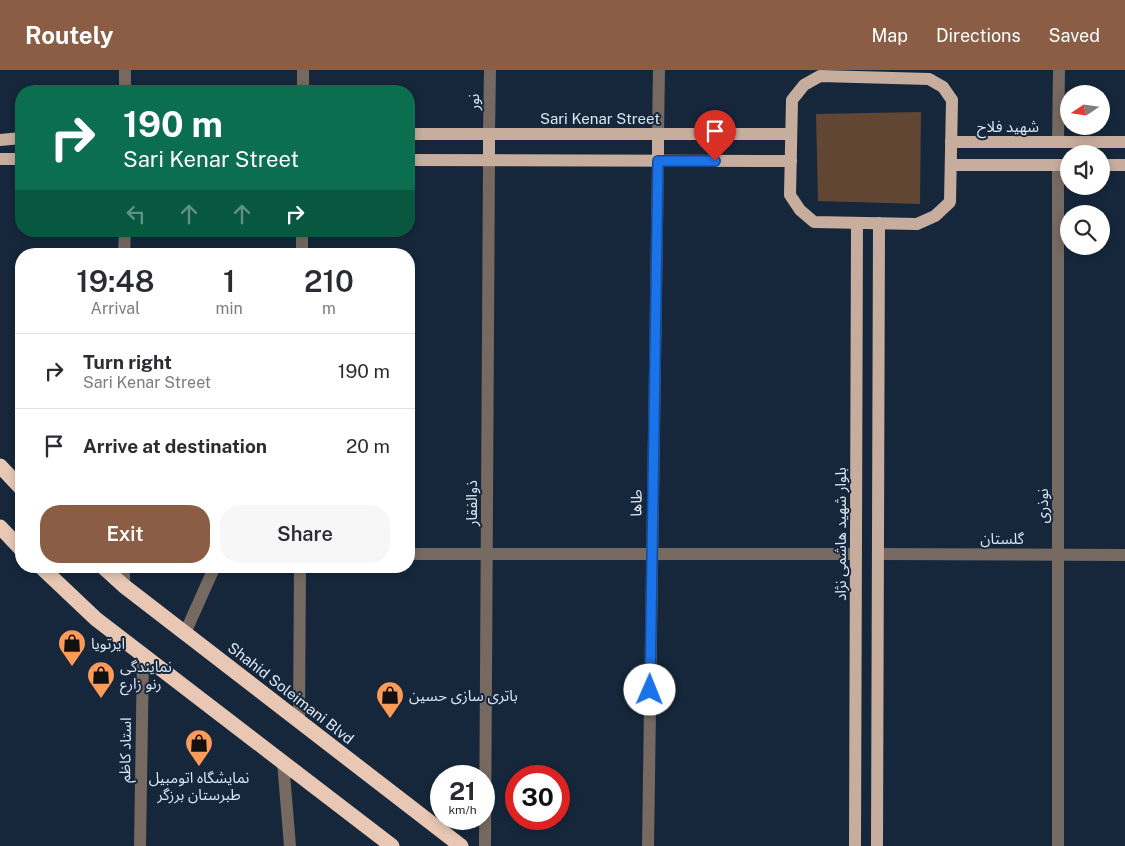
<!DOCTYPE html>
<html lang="en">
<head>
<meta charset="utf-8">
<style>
	:root { --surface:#fff; --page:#f7f7f7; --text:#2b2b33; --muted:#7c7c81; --line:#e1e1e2; --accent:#8a5d44 }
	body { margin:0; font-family:"Public Sans","Noto Sans Arabic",sans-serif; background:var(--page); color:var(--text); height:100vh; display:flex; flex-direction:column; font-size:19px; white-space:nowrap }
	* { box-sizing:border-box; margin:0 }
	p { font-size:16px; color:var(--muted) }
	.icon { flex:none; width:28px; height:28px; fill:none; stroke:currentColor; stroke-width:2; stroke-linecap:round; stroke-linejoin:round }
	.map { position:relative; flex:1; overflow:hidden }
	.sheet { position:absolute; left:15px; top:178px; width:400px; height:325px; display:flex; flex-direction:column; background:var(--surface); border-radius:20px; box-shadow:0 2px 8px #0003 }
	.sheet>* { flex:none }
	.guide { position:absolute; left:15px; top:15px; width:400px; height:152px; border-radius:20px; box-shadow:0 2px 8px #0003; background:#0b6e4f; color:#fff; overflow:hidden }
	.needle { width:32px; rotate:257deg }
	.fabs { position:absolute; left:1060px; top:15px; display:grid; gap:10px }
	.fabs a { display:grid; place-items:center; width:50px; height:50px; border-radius:50%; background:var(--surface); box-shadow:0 2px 8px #0003; font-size:25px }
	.speed { position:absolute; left:430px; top:695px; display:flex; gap:10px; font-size:25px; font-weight:700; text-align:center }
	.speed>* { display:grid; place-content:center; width:65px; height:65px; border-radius:50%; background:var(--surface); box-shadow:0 2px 8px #0003; line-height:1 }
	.speed small { font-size:12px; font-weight:400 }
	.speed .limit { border:8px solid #d22; background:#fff; color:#111 }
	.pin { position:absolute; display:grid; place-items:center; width:42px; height:42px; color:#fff; margin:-51px -21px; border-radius:50% 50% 50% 0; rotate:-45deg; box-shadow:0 0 5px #0007 }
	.pin .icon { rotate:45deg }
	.me { position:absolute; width:55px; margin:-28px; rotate:1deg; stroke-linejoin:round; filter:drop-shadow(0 0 4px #0008) }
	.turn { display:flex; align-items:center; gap:18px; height:105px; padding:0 25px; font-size:22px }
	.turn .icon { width:65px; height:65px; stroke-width:2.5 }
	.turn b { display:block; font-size:35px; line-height:42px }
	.lanes { display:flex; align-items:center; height:48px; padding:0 25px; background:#0003; justify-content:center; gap:25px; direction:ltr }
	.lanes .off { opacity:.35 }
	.eta { display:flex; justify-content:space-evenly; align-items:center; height:85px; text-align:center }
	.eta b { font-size:30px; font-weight:600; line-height:35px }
	.cta { display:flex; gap:10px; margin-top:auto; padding:10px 25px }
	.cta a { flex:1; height:58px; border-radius:20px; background:var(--accent); color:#fff; font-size:20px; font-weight:600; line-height:58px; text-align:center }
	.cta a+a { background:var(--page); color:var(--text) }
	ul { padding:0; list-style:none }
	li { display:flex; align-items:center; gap:15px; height:75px; padding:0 25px; border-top:1px solid var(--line) }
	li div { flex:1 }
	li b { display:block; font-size:19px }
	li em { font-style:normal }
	header { display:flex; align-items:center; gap:30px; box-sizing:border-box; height:70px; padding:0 25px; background:var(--accent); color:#fff }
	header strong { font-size:24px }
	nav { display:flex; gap:28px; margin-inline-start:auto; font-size:18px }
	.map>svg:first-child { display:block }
	.green { fill:#624634 }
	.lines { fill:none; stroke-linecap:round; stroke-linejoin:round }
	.minor { stroke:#766961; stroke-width:12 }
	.major { stroke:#c7ad9d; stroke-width:12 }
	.highway { stroke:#e8c8b4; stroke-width:15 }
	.route-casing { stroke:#114b97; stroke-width:12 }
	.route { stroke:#1a73e8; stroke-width:9 }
	.labels { text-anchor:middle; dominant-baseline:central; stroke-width:4; stroke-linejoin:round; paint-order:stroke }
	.street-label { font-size:15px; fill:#dbe6f4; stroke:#16273b }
	.poi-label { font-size:15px; fill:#dbe6f4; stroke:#16273b; text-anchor:start }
</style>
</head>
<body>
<header>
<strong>Routely</strong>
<nav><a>Map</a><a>Directions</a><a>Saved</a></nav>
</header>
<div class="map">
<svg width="1125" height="776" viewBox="0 0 1125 776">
	<rect width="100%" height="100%" fill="#16273b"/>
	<polygon class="green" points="921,42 920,134 818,131 816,44"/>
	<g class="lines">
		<g class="minor">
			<polyline points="125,21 125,0"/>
			<polyline points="303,21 303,0"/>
			<polyline points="489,64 490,0"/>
			<polyline points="658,64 659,0"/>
			<polyline points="1058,72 1059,0"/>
			<polyline points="124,184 125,161"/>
			<polyline points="302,184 302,161"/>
			<polyline points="409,484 856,484"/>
			<polyline points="878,484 1125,485"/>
			<polyline points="124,496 124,516"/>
			<polyline points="185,563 215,496"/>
			<polyline points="299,651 300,496"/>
			<polyline points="283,692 290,776"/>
			<polyline points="140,776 143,585"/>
			<polyline points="485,776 489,90"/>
			<polyline points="648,776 658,91"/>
			<polyline points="1058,776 1058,95"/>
		</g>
		<g class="major">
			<polygon points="820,6 929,9 943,17 952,30 950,132 935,146 917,154 814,152 800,140 790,125 792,30 804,15"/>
			<polyline points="409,64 791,64"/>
			<polyline points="0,70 21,68"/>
			<polyline points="951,72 1125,72"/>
			<polyline points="0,89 21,89"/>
			<polyline points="409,90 791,91"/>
			<polyline points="489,90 489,64"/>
			<polyline points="658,91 658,64"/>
			<polyline points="951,95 1069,95"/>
			<polyline points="1101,95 1125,95"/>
			<polyline points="855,776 857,153"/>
			<polyline points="877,776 879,153"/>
		</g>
		<g class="highway">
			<polyline points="0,396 21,418"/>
			<polyline points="0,457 21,479"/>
			<polyline points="40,496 96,549 392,776"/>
			<polyline points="102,496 124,516 461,776"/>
		</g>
	</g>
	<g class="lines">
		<g class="route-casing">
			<polyline id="route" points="650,620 658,91 715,91"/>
		</g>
		<use href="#route" class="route"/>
	</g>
	<defs>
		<g id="shop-pin" transform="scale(1.4375)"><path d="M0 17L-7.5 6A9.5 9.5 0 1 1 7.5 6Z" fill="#fe9b58" stroke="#16273b"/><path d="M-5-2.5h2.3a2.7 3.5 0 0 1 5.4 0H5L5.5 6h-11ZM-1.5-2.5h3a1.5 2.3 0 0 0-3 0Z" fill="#111"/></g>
	</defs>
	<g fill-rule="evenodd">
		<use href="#shop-pin" x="72" y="573"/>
		<use href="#shop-pin" x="101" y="605"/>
		<use href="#shop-pin" x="390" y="625"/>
		<use href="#shop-pin" x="199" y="673"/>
	</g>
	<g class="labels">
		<g class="street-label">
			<text transform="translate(473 32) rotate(-90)">نور</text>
			<text x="600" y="48">Sari Kenar Street</text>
			<text x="1008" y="56">شهید فلاح</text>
			<text transform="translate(471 433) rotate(-90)">ذوالفقار</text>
			<text transform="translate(636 433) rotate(-89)">طاها</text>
			<text transform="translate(1042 436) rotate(-90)">نوذری</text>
			<text transform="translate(840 464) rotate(-90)">بلوار شهید هاشمی نژاد</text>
			<text x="1002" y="468">گلستان</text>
			<text transform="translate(291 623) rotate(38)">Shahid Soleimani Blvd</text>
			<text transform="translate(125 680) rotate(-89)">استاد کاظم</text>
		</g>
		<g class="poi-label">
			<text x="91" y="573">ایرتویا</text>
			<text x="120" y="596">نمایندگی<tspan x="120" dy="17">رنو زارع</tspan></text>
			<text x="409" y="625">باتری سازی حسین</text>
			<text x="199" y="707" text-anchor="middle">نمایشگاه اتومبیل<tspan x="199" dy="17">طبرستان برزگر</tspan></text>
		</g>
	</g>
</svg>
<div class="fabs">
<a><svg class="needle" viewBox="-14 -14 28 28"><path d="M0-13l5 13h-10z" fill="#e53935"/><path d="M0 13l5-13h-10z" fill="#7c7c81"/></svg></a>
<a><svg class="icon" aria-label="sound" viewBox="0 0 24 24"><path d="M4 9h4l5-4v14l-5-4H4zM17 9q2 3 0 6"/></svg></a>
<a><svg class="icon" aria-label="search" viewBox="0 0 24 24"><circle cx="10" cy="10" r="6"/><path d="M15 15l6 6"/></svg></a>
</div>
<div class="speed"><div>21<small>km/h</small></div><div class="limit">30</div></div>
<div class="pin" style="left:715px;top:91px;background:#d93025"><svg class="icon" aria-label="arrive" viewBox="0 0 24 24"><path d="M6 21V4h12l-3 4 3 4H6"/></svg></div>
<svg class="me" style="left:650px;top:620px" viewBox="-20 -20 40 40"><circle r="19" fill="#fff"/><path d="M0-13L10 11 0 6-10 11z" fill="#1a73e8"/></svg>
<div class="guide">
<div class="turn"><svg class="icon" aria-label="right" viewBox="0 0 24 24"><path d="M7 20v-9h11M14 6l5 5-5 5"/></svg><div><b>190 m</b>Sari Kenar Street</div></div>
<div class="lanes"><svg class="icon off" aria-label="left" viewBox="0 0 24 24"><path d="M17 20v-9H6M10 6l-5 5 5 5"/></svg><svg class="icon off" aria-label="ahead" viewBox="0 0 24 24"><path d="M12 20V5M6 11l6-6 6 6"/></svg><svg class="icon off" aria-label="ahead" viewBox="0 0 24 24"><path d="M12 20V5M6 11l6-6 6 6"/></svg><svg class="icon" aria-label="right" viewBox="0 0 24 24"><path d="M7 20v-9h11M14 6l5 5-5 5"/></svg></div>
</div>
<section class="sheet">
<div class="eta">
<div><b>19:48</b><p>Arrival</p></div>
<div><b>1</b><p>min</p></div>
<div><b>210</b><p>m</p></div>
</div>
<ul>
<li><svg class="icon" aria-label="right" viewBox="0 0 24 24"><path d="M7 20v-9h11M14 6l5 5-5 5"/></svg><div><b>Turn right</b><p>Sari Kenar Street</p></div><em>190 m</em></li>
<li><svg class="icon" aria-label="arrive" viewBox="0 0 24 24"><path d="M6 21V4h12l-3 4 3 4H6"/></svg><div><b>Arrive at destination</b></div><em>20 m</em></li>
</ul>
<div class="cta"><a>Exit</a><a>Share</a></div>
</section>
</div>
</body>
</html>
